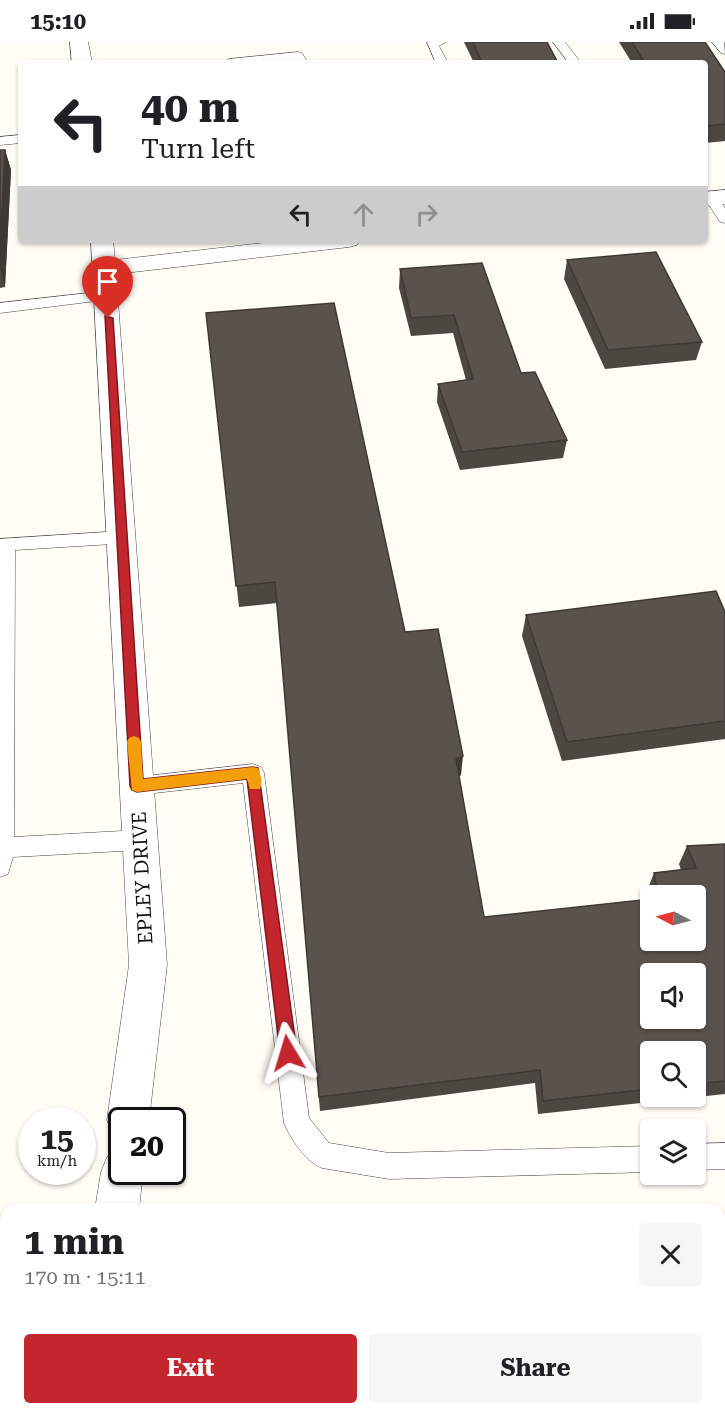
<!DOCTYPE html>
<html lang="en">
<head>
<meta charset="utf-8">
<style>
	:root { --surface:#fff; --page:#f6f6f6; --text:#202124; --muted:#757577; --accent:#c4262e }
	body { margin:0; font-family:"Roboto Serif",serif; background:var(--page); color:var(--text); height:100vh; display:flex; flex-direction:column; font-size:22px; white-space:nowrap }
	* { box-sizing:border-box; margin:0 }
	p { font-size:20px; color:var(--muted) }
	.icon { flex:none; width:33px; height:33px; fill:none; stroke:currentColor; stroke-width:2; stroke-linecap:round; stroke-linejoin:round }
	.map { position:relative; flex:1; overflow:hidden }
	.side { position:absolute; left:0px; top:1161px; width:726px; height:212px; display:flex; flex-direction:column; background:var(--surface); border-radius:18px 18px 0 0; box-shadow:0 2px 4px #0004 }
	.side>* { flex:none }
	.banner { position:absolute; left:18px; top:18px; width:690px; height:183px; border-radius:6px; box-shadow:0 2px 4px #0004; background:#fff; color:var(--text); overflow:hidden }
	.needle { width:39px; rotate:276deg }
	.controls { position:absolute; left:640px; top:843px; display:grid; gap:12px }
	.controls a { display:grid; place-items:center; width:66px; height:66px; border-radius:6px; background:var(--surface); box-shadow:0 2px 4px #0004; font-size:30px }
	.speed { position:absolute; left:18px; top:1065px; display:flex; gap:12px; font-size:30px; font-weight:700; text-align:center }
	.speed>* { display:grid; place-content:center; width:78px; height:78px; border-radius:50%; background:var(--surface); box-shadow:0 2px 4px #0004; line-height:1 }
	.speed small { font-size:15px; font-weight:400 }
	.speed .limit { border:3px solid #111; border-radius:9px; background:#fff; color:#111 }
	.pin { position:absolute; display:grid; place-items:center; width:51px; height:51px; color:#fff; margin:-62px -26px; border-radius:50% 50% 50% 0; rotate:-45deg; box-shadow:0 0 6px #0007 }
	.pin .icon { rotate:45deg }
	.me { position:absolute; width:66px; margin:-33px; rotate:353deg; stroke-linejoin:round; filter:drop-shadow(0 0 4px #0008) }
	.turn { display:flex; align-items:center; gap:21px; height:126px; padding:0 24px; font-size:27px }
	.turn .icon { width:78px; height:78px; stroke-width:2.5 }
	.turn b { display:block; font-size:42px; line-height:51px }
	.lanes { display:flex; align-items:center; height:57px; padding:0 24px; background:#0003; justify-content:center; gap:30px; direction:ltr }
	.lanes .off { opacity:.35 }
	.round { display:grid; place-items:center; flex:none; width:63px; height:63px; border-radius:6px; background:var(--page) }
	.head { display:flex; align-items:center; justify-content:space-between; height:102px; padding:0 24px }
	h1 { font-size:36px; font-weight:700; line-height:45px }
	.cta { display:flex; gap:12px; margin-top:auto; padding:12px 24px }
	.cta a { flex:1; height:69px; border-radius:6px; background:var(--accent); color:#fff; font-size:24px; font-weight:700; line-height:69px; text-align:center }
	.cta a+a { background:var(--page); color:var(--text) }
	.status { display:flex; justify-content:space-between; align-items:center; height:42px; padding:0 30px; background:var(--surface); direction:ltr }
	.status svg { height:16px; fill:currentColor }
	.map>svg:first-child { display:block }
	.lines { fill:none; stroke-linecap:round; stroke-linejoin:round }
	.service-casing { stroke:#444; stroke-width:1 }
	.minor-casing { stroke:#444; stroke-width:1 }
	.secondary-casing { stroke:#333; stroke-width:1 }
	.service { fill:#fff; fill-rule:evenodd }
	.minor { fill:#fff; fill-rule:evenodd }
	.secondary { fill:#fff6b0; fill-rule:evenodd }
	.wall { fill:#4d4742; fill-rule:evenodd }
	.shaded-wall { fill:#3f3936 }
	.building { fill:#5a524d; stroke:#3f3936; stroke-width:1.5; fill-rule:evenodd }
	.route { fill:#c4262e; stroke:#7f191e; stroke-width:1.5 }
	.slow { fill:#f59e0b }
	.labels { text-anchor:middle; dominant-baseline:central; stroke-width:6; stroke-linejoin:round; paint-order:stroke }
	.street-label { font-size:20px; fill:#111; stroke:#fff }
</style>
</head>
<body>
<div class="status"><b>15:10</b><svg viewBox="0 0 49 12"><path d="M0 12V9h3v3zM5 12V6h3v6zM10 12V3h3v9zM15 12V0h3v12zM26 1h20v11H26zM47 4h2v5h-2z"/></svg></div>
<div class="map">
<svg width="725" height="1372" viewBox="0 0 725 1372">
	<rect width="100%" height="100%" fill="#fffdf5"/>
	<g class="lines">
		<g class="service-casing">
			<g id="service">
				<polygon points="427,0 446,0 439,4 448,21 436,21"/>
				<polygon points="553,0 565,0 581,21 569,21"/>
				<polygon points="712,0 724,0 725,12 721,11"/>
				<polygon points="298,10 302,11 308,21 296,21 294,18 223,21 229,17"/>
				<polygon points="21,93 21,101 0,103 0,95"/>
				<polygon points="712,153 717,154 725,166 725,181 720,180 705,157"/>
				<polygon points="107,249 115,254 112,257 0,271 0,261"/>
				<polygon points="122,489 129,491 131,496 129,501 15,508 14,795 140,788 148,791 151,798 148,805 140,808 13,815 8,832 0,835 0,497"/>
				<path d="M253 722 261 725 264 731 309 1076 329 1101 389 1111 651 1104V1130L389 1137 322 1126C305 1119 291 1097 284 1081L243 741 137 753 129 750 126 744 129 738 137 735Z"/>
				<polygon points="725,1101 725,1127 696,1128 696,1102"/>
			</g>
		</g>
		<g class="minor-casing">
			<g id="minor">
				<polygon points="70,0 88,0 92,21 72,21"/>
				<polygon points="725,148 725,162 705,164 705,150"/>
				<polygon points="91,198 113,198 115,218 289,198 360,198 357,203 349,205 116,232 167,923 149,1078 122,1078 122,1096 113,1093 107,1078 129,923"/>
				<polygon points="122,1109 122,1130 143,1130 139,1167 95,1167 101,1130 107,1115"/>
				<polygon points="68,1366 115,1366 115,1372 67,1372"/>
			</g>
		</g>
		<g class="secondary-casing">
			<g id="secondary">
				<rect x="720" y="1315" width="5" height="46"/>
				<rect x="0" y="1319" width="6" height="46"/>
			</g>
		</g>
		<use href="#service" class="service"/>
		<use href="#minor" class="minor"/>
		<use href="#secondary" class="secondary"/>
	</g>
	<g class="wall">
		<polygon points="464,0 547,0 558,21 474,21"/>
		<polygon points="619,0 705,0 725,30 725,99 705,101 705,21 632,21"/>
		<polygon points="0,108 5,108 11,128 5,245 0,246"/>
		<polygon points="567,218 702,300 696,318 605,327 564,237"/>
		<polygon points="482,221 521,331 567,398 563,416 460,428 437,360 438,342 466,338 453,291 411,294 399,246 400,227"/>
		<path d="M206 271 405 590 461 733 459 734 484 875 648 858 647 849 654 831 681 828 679 822 687 804 725 802V1052L538 1072 535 1041 320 1069 277 561 239 565ZM651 854H696L651 898ZM651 1010H696V1054H651Z"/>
		<polygon points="725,570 725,697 562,719 522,594 526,573"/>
	</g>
	<g class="shaded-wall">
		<polygon points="5,108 11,128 5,245 0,227 0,208"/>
		<polygon points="463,714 461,733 454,736 456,717"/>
	</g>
	<g class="building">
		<polygon points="473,0 547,0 558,21 482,21"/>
		<polygon points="632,0 705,0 725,30 725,82 705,84 705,21 645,21"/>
		<polygon points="0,108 5,108 0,208"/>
		<polygon points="656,210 702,300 608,308 567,218"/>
		<polygon points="482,221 521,331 535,330 567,398 462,410 438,342 473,337 454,273 411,276 400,227"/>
		<path d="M334 261 405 590 438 587 463 714 456 717 484 875 651 857V898H696V854H658L654 831 696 826 687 804 725 802V1039L696 1042V1010H651V1047L543 1059 540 1028 319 1055 275 540 236 544 206 271ZM651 932H696V976H651Z"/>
		<polygon points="716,549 725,570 725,679 567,700 526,573"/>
	</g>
	<polygon class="route" points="105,274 113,276 143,737 253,725 258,726 297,1011 294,1016 288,1019 282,1016 280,1011 247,737 137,750 132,748 130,744"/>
	<path class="slow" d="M134 694 139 696 141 700 143 737 253 725 258 726C261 733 263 741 260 747H250L247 737 137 750 132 748 127 700 129 696Z"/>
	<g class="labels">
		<g class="street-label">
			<text transform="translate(142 836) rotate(-93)">EPLEY DRIVE</text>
		</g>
	</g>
</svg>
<div class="controls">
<a><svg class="needle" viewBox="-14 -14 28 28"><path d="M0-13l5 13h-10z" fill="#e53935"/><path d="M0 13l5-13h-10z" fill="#757577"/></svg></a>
<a><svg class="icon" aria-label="sound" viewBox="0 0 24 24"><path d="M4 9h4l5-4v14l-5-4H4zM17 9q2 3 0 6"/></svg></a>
<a><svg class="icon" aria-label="search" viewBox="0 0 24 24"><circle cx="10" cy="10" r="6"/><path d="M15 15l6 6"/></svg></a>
<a><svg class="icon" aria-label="layers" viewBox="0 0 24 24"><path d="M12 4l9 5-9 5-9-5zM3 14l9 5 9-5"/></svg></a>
</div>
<div class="speed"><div>15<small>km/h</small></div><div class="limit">20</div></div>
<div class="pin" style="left:108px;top:276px;background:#d93025"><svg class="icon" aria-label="arrive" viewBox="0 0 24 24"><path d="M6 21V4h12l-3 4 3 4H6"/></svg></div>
<svg class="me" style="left:288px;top:1011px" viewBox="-20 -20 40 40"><path d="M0-17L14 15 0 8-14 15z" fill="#c4262e" stroke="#fff" stroke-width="4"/></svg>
<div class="banner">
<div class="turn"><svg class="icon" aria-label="left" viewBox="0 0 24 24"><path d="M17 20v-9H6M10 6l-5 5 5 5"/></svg><div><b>40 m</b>Turn left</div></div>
<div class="lanes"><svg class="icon" aria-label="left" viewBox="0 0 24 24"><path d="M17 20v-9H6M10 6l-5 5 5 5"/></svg><svg class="icon off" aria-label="ahead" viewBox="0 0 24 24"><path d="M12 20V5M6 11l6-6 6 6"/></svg><svg class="icon off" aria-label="right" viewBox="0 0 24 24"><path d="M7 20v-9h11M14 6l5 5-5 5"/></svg></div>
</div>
<section class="side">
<div class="head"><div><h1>1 min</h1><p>170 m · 15:11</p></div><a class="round"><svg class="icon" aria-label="close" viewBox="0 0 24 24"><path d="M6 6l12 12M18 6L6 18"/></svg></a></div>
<div class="cta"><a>Exit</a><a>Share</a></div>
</section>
</div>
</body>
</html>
